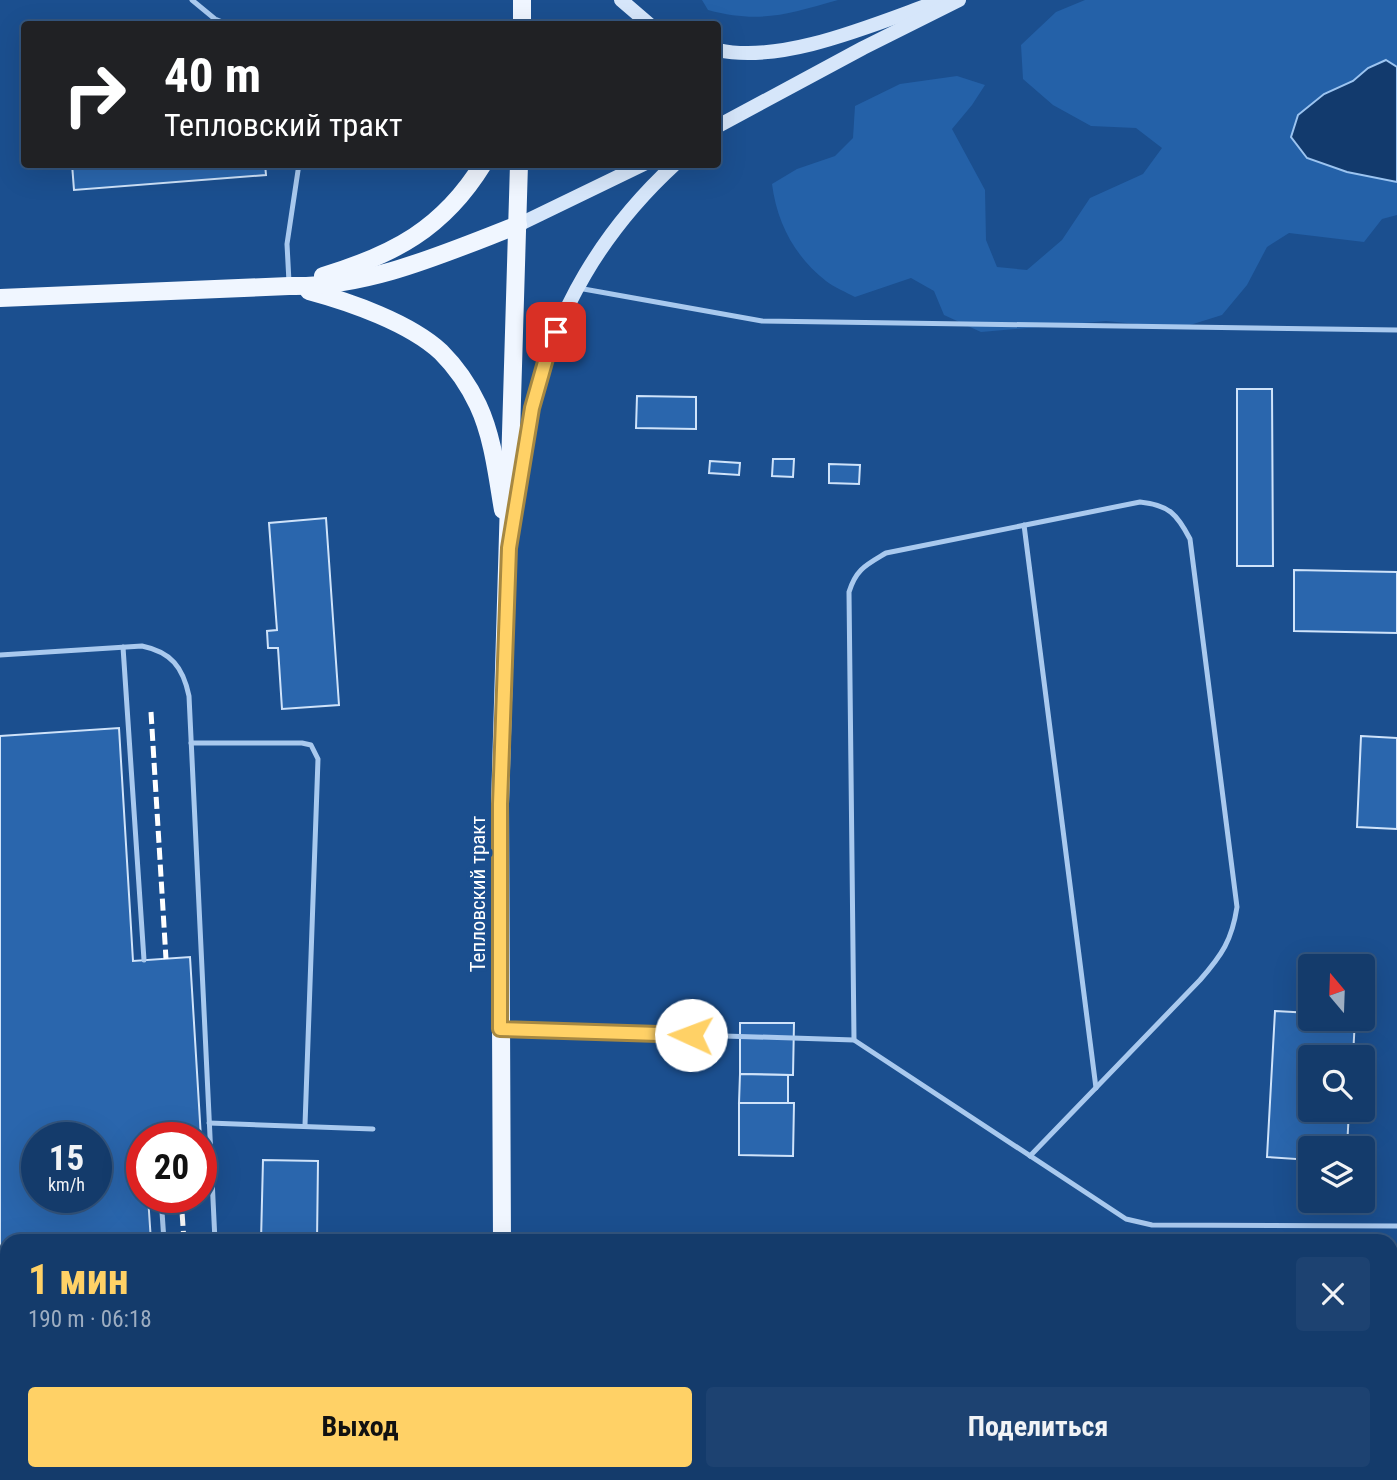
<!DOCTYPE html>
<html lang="ru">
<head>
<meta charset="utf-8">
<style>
	:root { --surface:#143b6b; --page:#1d4271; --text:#f1f3f6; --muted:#9dadc1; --line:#33557e; --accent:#ffd166 }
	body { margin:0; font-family:"Roboto Condensed",sans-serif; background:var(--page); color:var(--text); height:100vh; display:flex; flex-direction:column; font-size:26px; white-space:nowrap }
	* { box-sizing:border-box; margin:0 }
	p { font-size:23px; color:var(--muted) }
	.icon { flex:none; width:38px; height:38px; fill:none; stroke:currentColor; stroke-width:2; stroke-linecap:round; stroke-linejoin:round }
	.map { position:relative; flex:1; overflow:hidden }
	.panel { position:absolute; left:0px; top:1234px; width:1398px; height:247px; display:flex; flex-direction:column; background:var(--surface); border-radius:21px 21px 0 0; box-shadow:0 7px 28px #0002,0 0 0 2px var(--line) }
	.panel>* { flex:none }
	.hud { position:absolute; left:21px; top:21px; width:700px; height:147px; border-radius:7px; box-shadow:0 7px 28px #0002,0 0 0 2px var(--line); background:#202124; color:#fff; overflow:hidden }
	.needle { width:46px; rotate:341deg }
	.tools { position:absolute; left:1298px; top:954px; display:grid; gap:14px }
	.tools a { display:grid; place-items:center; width:77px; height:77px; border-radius:7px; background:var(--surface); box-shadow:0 7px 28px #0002,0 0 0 2px var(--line); font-size:35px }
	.speed { position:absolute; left:21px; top:1122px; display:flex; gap:14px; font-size:35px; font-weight:700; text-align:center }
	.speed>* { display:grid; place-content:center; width:91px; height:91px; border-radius:50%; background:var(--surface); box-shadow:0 7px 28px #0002,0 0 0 2px var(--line); line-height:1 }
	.speed small { font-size:18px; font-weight:400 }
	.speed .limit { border:10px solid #d22; background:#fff; color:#111 }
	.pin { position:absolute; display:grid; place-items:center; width:60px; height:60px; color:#fff; margin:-30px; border-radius:14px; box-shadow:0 4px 10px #0006 }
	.me { position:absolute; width:77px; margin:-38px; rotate:272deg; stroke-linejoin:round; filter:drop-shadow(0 0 5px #0008) }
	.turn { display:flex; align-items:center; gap:24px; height:147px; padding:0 28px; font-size:32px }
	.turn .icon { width:91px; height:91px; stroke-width:2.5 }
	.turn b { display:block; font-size:49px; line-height:60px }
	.round { display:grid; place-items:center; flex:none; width:74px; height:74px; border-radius:7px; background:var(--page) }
	.headline { display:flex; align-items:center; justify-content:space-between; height:119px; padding:0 28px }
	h1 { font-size:42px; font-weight:700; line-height:52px; color:var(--accent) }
	.primary-button { display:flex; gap:14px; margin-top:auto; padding:14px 28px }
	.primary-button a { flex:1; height:80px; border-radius:7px; background:var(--accent); color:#111; font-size:28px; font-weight:700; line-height:80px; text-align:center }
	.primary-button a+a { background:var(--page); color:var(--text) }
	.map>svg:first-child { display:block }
	.green { fill:#2461a8 }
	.water { fill:#123a6d; stroke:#9cc4f0; stroke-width:2 }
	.building { fill:#2a66ad; stroke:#cfe3fa; stroke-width:2; fill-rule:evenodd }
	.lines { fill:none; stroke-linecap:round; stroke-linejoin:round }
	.service { stroke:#a9c9ee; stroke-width:5 }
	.secondary { stroke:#d6e6fa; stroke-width:14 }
	.primary { stroke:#f0f6ff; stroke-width:18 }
	.rail { stroke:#fff; stroke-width:5; stroke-dasharray:12 5; stroke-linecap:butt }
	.route-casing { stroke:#a68842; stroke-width:18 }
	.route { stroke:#ffd166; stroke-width:12 }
	.labels { text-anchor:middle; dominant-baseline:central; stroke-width:7; stroke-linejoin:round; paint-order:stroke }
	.street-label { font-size:21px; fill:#fff; stroke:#1b4f8f }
</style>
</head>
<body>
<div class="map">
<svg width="1397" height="1480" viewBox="0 0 1397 1480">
	<rect width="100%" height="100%" fill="#1b4f8f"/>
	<g class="green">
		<path d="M702 0H838C788 14 760 24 708 10Z"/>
		<path d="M1085 0H1397V67L1386 61 1368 68 1353 81 1324 94 1347 172 1397 182V215L1382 219 1364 242 1289 233 1267 247 1247 285 1222 315 1190 325 1157 326 1106 321 981 332 944 315 934 291 911 278 855 297C846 292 835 288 826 281 795 257 777 223 772 184L797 169 835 156 853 138 855 106 900 84 957 76 985 85 972 105 952 129 985 190 986 240 997 267 1027 270 1062 240 1090 198 1143 174 1162 148 1136 128 1091 126 1053 105 1023 79 1021 45 1056 12Z"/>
	</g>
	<polygon class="water" points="1386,60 1397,67 1397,182 1347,172 1307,158 1291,137 1298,115 1324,94 1353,81 1368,68"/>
	<g class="building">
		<polygon points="72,164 265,164 266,175 74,190"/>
		<polygon points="1237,389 1272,389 1273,566 1237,566"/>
		<polygon points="637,396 696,397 696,429 636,428"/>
		<polygon points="773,459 794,459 793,477 772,476"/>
		<polygon points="710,461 740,463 739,475 709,473"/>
		<polygon points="829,464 860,465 859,484 829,483"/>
		<polygon points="326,518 339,705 282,709 278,648 268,648 267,631 277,630 269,523"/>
		<polygon points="1294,570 1397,572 1397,633 1294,631"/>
		<path d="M119 728 133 961 190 957 201 1138H142V1197H148L151 1241H7V1323H0V736ZM37 1138H96V1197H37Z"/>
		<polygon points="1361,736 1397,738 1397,829 1357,827"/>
		<polygon points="1275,1011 1311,1013 1311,1018 1355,1018 1353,1057 1311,1057 1311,1110 1349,1110 1347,1148 1311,1148 1311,1160 1267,1157"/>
		<polygon points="740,1023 794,1023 793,1075 740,1074"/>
		<polygon points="740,1074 788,1075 788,1103 739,1103"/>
		<polygon points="739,1103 794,1103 793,1156 739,1155"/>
		<polygon points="263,1160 318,1161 317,1241 261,1241"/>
		<polygon points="1391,1301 1397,1301 1397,1480 863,1480 863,1474 1391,1474"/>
		<polygon points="0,1443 7,1443 7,1474 31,1474 32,1480 0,1480"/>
		<rect x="741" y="1474" width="122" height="6"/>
	</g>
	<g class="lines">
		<g class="service">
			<polyline points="192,0 215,19 227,24"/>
			<polyline points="289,282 287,244 299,164"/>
			<polyline points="578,288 762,321 1397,330"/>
			<polyline points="1024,525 1096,1088"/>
			<polyline points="123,647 144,960"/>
			<path d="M0 655 142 646C171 652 183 667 189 696L215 1241"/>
			<polyline points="191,743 302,743 311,745 318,759 305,1125"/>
			<polyline points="503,1029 854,1040 1126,1219 1152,1225 1397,1226"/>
			<path d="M854 1040 849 592C856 569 866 565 886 553L1140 502C1169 505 1177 514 1190 539L1237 907C1232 940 1222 955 1200 980L1030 1156"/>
			<polyline points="209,1123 373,1129"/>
			<polyline points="161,1197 164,1241"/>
			<polyline points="0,1364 7,1364"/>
			<polyline points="90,1474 90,1480"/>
			<polyline points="226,1474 227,1480"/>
		</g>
		<g class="secondary">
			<polyline points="621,0 649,24"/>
			<path d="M718 50C784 65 879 22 942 0"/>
			<polyline points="718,126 863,48 959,0"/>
			<polyline points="518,225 644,164"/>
			<path d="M515 512C521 477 524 440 532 406 556 310 602 231 675 164"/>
		</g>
		<g class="primary">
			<polyline points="522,24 522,0"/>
			<path d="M323 276C393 255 443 229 483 164"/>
			<path d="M309 291C350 302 410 323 441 352 456 367 469 386 478 405 493 437 497 475 503 510"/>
			<path d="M0 298 289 286C368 288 445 253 518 225"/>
			<polyline points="502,1241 500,804 519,164"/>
			<polyline points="512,1474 513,1480"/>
		</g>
		<g class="rail">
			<polyline points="151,712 166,959"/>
			<polyline points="181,1197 184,1241"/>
			<polyline points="197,1474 197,1480"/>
		</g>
	</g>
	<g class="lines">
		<g class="route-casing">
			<polyline id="route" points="556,332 547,355 532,408 509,548 500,804 500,1029 691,1035"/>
		</g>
		<use href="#route" class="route"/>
	</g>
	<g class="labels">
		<g class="street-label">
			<text transform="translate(478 894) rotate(-90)">Тепловский тракт</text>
		</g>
	</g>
</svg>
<div class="tools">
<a><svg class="needle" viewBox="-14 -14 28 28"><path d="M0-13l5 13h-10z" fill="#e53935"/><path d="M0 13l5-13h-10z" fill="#9dadc1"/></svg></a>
<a><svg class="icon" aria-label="search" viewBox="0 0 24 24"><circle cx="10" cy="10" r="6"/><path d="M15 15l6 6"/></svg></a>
<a><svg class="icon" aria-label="layers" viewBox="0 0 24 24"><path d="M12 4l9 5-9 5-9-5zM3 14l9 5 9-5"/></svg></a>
</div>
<div class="speed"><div>15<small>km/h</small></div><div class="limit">20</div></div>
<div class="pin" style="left:556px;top:332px;background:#d93025"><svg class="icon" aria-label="arrive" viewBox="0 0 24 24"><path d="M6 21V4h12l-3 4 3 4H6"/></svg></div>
<svg class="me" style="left:691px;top:1035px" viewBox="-20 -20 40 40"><circle r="19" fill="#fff"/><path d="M0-13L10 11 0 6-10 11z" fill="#ffd166"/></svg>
<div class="hud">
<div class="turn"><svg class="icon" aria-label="right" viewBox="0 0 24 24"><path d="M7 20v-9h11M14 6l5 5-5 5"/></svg><div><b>40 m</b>Тепловский тракт</div></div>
</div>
<section class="panel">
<div class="headline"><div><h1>1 мин</h1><p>190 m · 06:18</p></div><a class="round"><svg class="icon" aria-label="close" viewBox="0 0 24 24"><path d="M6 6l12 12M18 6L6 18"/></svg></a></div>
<div class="primary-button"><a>Выход</a><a>Поделиться</a></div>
</section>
</div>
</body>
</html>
